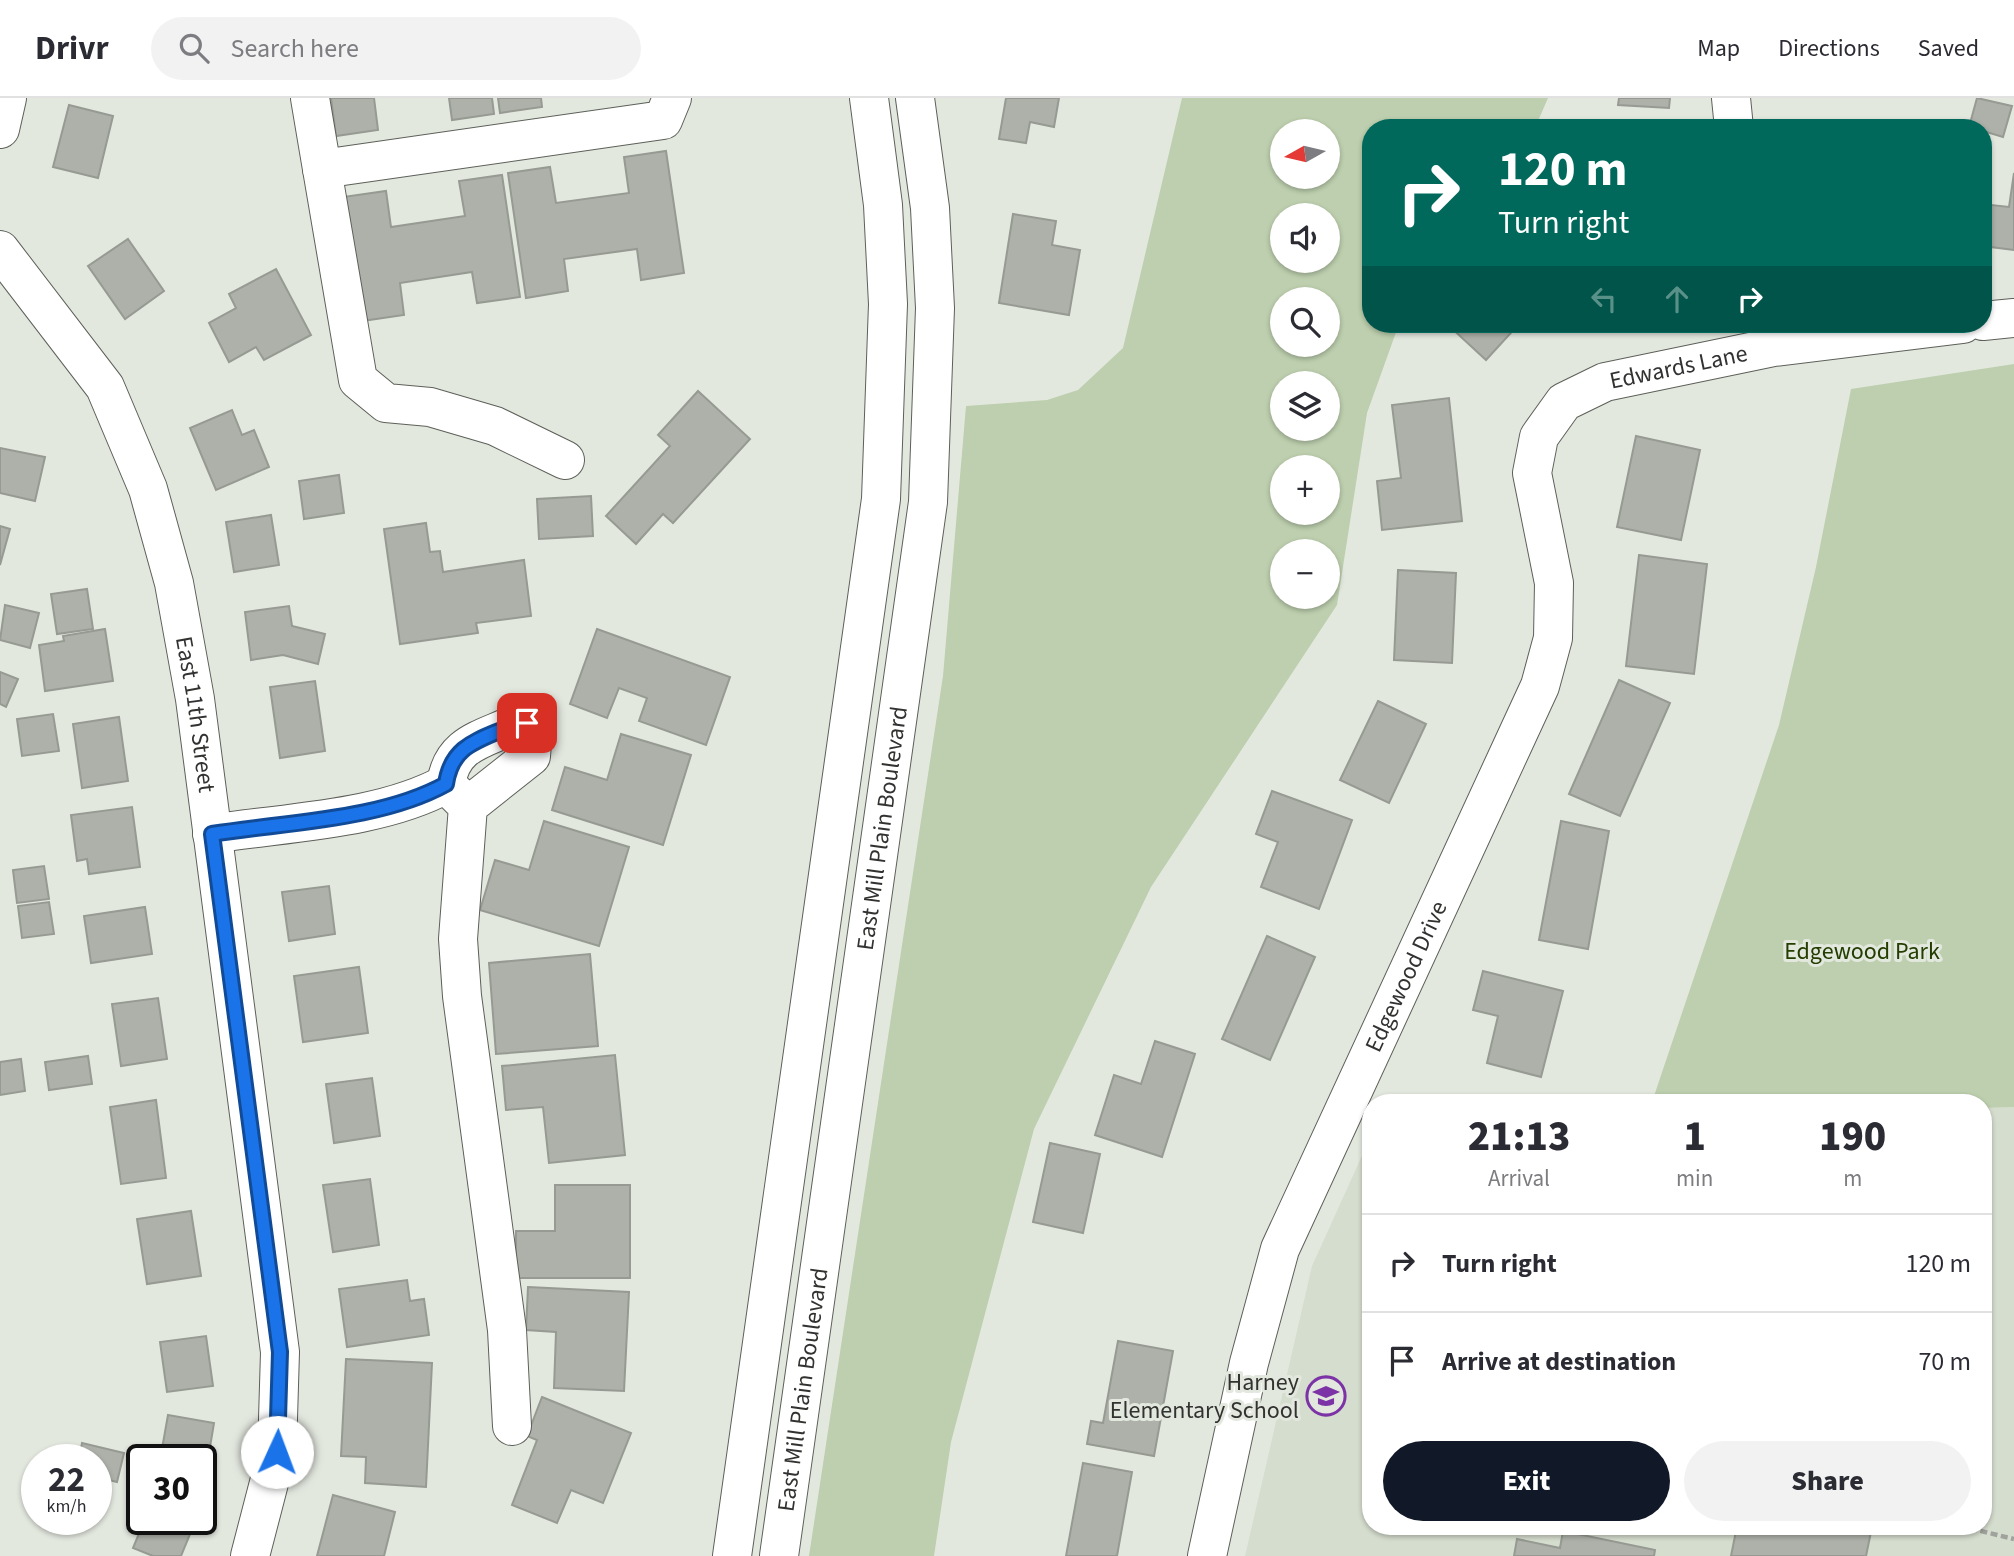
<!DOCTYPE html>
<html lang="en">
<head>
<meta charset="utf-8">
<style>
	:root { --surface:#fff; --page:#f2f2f3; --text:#2b2b33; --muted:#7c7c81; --line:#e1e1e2; --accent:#111827 }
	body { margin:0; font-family:"Source Sans 3",sans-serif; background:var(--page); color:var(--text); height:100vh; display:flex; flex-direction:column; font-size:26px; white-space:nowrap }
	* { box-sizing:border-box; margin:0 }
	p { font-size:23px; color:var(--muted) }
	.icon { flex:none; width:38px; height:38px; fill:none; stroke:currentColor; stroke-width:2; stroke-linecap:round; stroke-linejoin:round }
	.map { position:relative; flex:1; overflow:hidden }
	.panel { position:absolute; left:1362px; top:996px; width:630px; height:441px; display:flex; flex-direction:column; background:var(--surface); border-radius:28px; box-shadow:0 2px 5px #0004 }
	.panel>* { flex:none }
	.top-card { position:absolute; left:1362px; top:21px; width:630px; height:214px; border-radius:28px; box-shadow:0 2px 5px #0004; background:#00695c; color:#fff; overflow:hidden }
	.needle { width:46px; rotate:262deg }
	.buttons { position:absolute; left:1270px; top:21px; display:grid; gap:14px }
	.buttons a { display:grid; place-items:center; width:70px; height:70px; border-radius:50%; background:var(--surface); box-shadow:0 2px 5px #0004; font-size:35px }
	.speed { position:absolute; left:21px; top:1346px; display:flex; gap:14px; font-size:35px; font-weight:700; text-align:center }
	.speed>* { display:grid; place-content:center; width:91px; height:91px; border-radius:50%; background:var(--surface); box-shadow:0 2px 5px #0004; line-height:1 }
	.speed small { font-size:18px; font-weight:400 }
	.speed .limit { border:4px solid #111; border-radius:10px; background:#fff; color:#111 }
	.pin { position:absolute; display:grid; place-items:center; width:60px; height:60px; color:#fff; margin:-30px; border-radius:14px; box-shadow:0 4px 10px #0006 }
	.me { position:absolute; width:77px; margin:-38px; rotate:2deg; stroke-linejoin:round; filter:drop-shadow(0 0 5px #0008) }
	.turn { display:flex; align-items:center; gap:24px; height:147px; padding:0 21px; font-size:32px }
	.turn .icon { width:91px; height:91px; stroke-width:2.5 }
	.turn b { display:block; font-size:49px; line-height:60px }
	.lanes { display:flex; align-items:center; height:66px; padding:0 21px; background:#0003; justify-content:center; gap:35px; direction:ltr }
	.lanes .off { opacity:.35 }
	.eta { display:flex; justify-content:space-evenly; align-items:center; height:119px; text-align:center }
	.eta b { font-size:42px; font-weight:800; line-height:49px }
	.action { display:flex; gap:14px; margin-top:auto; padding:14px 21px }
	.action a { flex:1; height:80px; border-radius:42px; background:var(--accent); color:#fff; font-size:28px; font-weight:800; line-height:80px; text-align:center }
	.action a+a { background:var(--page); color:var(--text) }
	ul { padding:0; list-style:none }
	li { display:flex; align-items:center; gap:21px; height:98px; padding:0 21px; border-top:2px solid var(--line) }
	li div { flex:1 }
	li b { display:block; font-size:26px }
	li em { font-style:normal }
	header { display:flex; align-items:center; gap:42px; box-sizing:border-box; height:98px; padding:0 35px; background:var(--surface); border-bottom:2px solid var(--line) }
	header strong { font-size:33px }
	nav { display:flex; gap:38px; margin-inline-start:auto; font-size:24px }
	.search { width:490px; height:63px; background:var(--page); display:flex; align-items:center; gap:18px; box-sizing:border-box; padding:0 24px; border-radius:38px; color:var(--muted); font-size:26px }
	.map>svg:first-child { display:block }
	.built { fill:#d5ddce }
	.green { fill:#bdcfae; fill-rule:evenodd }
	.building { fill:#adb1a9; stroke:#969a92; stroke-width:2 }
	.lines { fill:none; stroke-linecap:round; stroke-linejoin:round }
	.minor-casing { stroke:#5c6059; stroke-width:40 }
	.major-casing { stroke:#5c6059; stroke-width:40 }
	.path { stroke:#a0a39d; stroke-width:4.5; stroke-dasharray:7 3.5; stroke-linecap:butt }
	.minor { stroke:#fff; stroke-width:38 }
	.major { stroke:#fff; stroke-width:38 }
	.route-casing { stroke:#114b97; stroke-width:18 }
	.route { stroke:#1a73e8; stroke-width:12 }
	.labels { text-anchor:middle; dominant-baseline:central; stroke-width:6; stroke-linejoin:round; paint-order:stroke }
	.street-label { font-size:24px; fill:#323330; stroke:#e3e8df }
	.park-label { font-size:24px; fill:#243d00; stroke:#e3e8df }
	.poi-label { font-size:24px; fill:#323330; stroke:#e3e8df; text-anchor:end }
</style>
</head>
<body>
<header>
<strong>Drivr</strong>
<div class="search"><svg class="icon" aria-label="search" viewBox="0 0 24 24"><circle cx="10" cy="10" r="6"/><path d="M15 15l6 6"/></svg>Search here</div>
<nav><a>Map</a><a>Directions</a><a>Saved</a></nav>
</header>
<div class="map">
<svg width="2014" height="1458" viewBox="0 0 2014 1458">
	<rect width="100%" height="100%" fill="#e3e8df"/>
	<polygon class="built" points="2014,1009 2014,1458 1245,1458 1312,1168 1370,1040 1370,1428 1983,1428 1983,1010"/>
	<g class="green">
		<path d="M1182 0H1548L1535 30H1370V226H1399L1367 315 1337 507 1151 789 1034 1031 951 1344 934 1458H809L943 578 966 308 1047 302 1078 292 1123 250ZM1283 33H1328V79H1283ZM1283 117H1328V163H1283ZM1283 201H1328V247H1283ZM1283 285H1328V331H1283ZM1283 369H1328V415H1283ZM1283 453H1328V499H1283Z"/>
		<polygon points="2014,266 2014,1009 1983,1010 1983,1004 1652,1004 1779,627 1816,469 1851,291"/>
	</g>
	<g class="building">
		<polygon points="331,0 374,0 378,32 336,38"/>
		<polygon points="449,0 492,0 494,16 452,22"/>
		<polygon points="498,0 541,0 542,9 500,15"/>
		<polygon points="1006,0 1059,0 1054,29 1030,24 1026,45 999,41"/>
		<polygon points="1619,0 1670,0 1669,10 1618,7"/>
		<polygon points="1977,0 2012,8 2003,39 1983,33 1983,30 1969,29"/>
		<polygon points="69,7 113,18 98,80 53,69"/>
		<polygon points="666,53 684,175 641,182 637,151 564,161 568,193 526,200 508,75 550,69 556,105 629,95 624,59"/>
		<polygon points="2014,75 2014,152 1983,148 1983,106 2009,109"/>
		<polygon points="502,77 520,199 477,205 472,174 400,185 404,217 362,223 343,99 386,93 391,129 465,118 459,83"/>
		<polygon points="1013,116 1056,123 1052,147 1080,152 1069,217 999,205"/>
		<polygon points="128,141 164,193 125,221 88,168"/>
		<polygon points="276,171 311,237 264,262 256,249 229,264 209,225 236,210 229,196"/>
		<polygon points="1447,226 1519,226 1486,262"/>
		<polygon points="698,293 750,341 673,425 663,416 636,446 606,418 670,348 658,337"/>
		<polygon points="1449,300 1462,423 1382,432 1377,383 1401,380 1392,307"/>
		<polygon points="232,312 242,337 254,332 269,369 216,392 190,330"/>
		<polygon points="1636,338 1700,352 1681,442 1617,429"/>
		<polygon points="0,350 45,359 35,403 0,395"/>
		<polygon points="339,377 344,415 304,421 299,383"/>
		<polygon points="591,398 593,438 539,441 537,401"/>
		<polygon points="271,417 279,467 234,474 226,424"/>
		<polygon points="426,425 430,454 440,453 443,474 524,462 531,518 476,525 478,535 400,546 384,431"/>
		<polygon points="0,428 10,431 0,467"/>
		<polygon points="1639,457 1707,466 1694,576 1626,568"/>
		<polygon points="1398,472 1456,475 1452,565 1394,562"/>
		<polygon points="87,491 93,531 57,536 51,496"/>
		<polygon points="5,507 39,515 30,550 0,542"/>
		<polygon points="289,508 292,528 325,536 318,566 283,557 251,562 245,514"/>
		<polygon points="105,531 113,583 45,593 39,547 64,543 63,538"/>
		<polygon points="597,531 730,579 706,647 639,623 647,600 619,590 607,620 570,606"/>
		<polygon points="0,574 18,581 6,609 0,606"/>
		<polygon points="1619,582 1670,605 1620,718 1569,696"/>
		<polygon points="315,583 325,653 280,660 270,589"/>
		<polygon points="1378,603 1426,626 1389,705 1340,682"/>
		<polygon points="53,616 59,653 22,658 17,621"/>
		<polygon points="119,619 128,683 82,690 73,626"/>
		<polygon points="621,636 691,657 663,747 552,712 565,669 607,682"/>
		<polygon points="1272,693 1352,722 1319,811 1261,789 1278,744 1256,736"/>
		<polygon points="132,709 140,769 89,776 87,761 77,763 71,717"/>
		<polygon points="544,723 629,749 599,848 480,812 495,762 529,772"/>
		<polygon points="1561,723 1609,733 1588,851 1539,842"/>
		<polygon points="44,768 49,801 17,805 13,772"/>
		<polygon points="329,788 335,836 289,843 282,794"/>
		<polygon points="49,804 54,836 22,840 18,808"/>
		<polygon points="145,809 152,856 91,865 84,818"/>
		<polygon points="1267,838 1315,859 1270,962 1222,941"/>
		<polygon points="590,856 598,948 496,956 489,865"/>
		<polygon points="359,869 368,935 303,944 294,878"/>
		<polygon points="1483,873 1563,893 1541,979 1487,965 1498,918 1473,912"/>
		<polygon points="158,900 167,961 121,968 112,906"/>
		<polygon points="1155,943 1195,956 1162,1059 1095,1037 1114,977 1141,986"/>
		<polygon points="615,957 625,1057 549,1065 543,1009 506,1012 502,968"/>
		<polygon points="88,958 92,986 49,992 45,964"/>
		<polygon points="21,961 25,993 0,997 0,964"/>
		<polygon points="372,980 380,1038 334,1045 326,986"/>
		<polygon points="156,1002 166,1080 121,1086 110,1009"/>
		<polygon points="1050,1045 1100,1056 1083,1135 1033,1124"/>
		<polygon points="370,1081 379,1147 333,1154 323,1087"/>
		<polygon points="555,1087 630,1087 630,1180 516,1180 516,1133 555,1133"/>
		<polygon points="191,1113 201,1178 147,1186 137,1121"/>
		<polygon points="407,1182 410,1203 424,1201 429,1237 347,1249 339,1191"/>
		<polygon points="528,1189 629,1194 624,1293 554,1290 556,1234 526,1232"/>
		<polygon points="206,1238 213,1288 167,1294 160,1244"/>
		<polygon points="1118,1243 1173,1253 1154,1358 1087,1346 1091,1323 1103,1325"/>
		<polygon points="346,1261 432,1265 426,1389 365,1385 366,1359 341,1358"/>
		<polygon points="542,1299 631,1335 603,1405 571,1392 557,1425 512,1407 537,1342 527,1338"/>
		<polygon points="168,1317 214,1325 205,1379 201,1378 201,1362 160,1362"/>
		<polygon points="82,1345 124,1355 117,1384 96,1379 96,1362 79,1362"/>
		<polygon points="1083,1365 1132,1374 1117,1458 1066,1458"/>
		<polygon points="333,1397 395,1414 384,1458 317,1458"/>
		<polygon points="145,1421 195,1424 181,1458 153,1458 133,1450"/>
		<polygon points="1737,1428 1840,1428 1871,1434 1866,1458 1731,1458"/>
		<polygon points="1563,1433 1655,1452 1654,1458 1514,1458 1517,1441 1560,1450"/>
	</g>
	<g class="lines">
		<g class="minor-casing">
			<g id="minor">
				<polyline points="310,0 322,71 663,22 672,0"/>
				<polyline points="1731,0 1734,30"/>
				<polyline points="0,31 7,0"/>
				<polyline points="322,71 358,282 386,305 430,309 495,328 565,362"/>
				<path id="s1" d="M0 152 105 289 148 391 174 485 195 601 280 1254 277 1354 250 1458"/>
				<polyline points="1983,223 2014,220"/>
				<path d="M468 708 446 686C452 644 483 642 517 625H527L533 633 531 658 468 708 458 841 462 898 507 1232 512 1328"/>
				<path d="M212 736C287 724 380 722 446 686"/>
				<path id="s2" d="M1207 1458 1249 1265 1280 1151 1540 588 1553 540 1554 485 1532 375 1539 339 1564 304 1605 284 1774 249 1963 226"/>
			</g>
		</g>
		<g class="major-casing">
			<g id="major">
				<polyline points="732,1458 881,401 888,206 883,107 869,0"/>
				<path id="s3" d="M779 1458 928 404 935 210 930 110 915 0"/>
			</g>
		</g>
		<polyline class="path" points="1960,1428 2014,1441"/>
		<use href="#minor" class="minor"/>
		<use href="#major" class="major"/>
	</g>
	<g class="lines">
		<g class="route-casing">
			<path id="route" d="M277 1354 280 1254 212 736C287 724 381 722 446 686 452 644 483 642 517 625H527"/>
		</g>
		<use href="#route" class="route"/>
	</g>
	<defs>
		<g id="school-ring" transform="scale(2.0125)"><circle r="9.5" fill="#e3e8df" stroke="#7b33a5" stroke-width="1.5"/><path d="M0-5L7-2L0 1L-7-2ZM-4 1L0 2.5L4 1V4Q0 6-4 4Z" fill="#7b33a5"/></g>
	</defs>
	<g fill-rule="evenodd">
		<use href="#school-ring" x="1326" y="1298"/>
	</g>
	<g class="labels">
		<g class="street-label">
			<text stroke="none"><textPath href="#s2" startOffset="1353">Edwards Lane</textPath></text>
			<text stroke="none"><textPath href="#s1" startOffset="514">East 11th Street</textPath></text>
			<text stroke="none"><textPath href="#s3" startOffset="735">East Mill Plain Boulevard</textPath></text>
			<text stroke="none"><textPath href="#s2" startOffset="616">Edgewood Drive</textPath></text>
			<text stroke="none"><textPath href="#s3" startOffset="168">East Mill Plain Boulevard</textPath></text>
		</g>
		<g class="park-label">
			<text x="1862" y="853">Edgewood Park</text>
		</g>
		<g class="poi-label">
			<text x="1299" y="1284">Harney<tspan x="1299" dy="28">Elementary School</tspan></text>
		</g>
	</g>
</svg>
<div class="buttons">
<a><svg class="needle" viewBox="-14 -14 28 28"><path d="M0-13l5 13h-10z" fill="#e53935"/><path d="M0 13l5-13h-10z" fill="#7c7c81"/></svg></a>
<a><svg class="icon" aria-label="sound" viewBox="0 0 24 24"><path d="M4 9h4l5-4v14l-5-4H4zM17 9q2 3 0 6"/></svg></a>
<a><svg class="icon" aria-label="search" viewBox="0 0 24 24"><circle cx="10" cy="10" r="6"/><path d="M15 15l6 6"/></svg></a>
<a><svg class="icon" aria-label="layers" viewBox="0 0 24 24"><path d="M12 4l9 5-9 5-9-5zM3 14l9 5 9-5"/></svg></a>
<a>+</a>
<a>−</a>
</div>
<div class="speed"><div>22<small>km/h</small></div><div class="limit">30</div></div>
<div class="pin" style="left:527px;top:625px;background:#d93025"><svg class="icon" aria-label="arrive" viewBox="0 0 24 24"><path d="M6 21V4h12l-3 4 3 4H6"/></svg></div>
<svg class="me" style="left:277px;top:1354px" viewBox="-20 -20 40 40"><circle r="19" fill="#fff"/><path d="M0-13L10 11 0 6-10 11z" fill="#1a73e8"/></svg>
<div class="top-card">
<div class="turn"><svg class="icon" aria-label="right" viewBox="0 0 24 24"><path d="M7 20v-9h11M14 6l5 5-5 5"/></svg><div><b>120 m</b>Turn right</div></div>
<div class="lanes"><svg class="icon off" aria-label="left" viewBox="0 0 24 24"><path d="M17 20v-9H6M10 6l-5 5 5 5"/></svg><svg class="icon off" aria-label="ahead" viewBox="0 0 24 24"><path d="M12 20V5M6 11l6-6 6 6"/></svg><svg class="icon" aria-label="right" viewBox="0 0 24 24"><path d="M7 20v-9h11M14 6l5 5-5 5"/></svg></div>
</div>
<section class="panel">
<div class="eta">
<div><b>21:13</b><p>Arrival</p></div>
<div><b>1</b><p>min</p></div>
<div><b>190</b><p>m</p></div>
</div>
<ul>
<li><svg class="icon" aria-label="right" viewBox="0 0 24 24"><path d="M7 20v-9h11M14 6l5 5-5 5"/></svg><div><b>Turn right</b></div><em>120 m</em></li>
<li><svg class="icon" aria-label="arrive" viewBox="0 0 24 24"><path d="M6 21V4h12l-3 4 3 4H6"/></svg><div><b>Arrive at destination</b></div><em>70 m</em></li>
</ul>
<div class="action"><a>Exit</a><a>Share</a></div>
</section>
</div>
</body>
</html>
